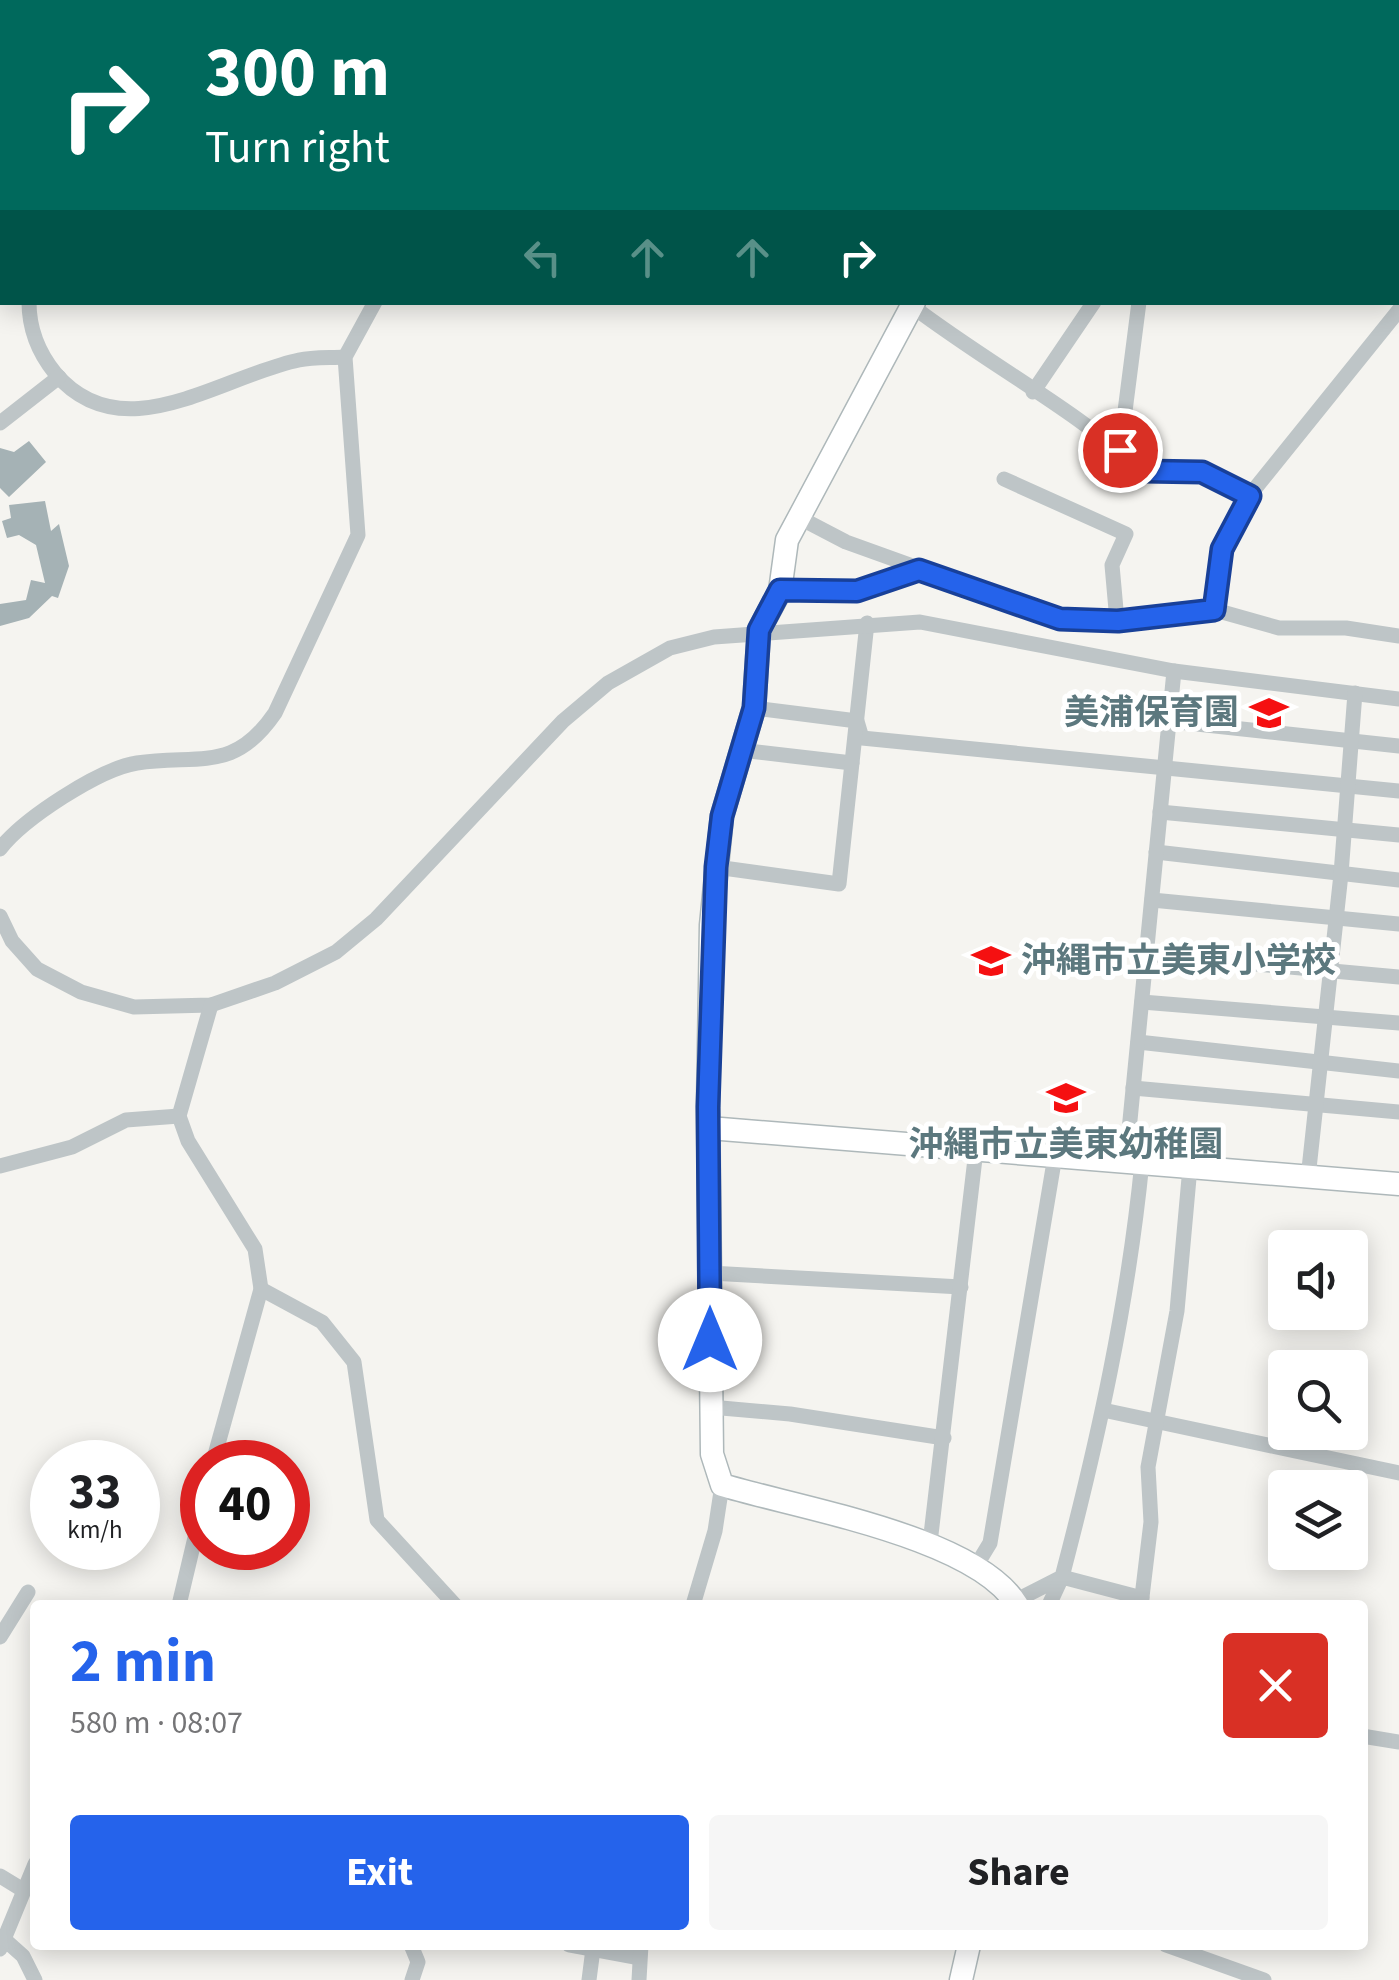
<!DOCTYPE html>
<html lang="en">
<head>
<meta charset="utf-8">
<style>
	:root { --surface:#fff; --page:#f6f6f6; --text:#202124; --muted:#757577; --accent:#2563eb }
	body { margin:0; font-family:"Source Sans 3","Noto Sans JP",sans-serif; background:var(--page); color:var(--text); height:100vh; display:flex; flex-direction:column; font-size:38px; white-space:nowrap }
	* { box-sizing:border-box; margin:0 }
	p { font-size:32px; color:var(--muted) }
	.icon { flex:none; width:55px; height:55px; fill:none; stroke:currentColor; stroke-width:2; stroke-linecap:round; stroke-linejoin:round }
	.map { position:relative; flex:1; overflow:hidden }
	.details { position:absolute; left:30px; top:1600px; width:1338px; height:350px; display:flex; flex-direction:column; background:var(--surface); border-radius:10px; box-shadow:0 5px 25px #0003 }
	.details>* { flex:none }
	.hud { position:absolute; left:0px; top:0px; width:1400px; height:305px; box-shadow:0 5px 25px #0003; background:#00695c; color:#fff; overflow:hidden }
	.fabs { position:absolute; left:1268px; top:1230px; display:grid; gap:20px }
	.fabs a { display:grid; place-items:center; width:100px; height:100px; border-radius:10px; background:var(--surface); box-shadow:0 5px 25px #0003; font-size:50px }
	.speed { position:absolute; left:30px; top:1440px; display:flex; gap:20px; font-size:50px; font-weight:700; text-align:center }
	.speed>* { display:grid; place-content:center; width:130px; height:130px; border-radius:50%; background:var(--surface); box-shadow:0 5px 25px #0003; line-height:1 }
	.speed small { font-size:25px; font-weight:400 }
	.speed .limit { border:15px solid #d22; background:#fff; color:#111 }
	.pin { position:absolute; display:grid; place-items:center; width:85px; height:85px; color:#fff; margin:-42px; border:5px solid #fff; border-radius:50%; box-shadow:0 2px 10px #0007 }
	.me { position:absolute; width:110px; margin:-55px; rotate:0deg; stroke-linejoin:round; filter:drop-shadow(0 0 8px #0008) }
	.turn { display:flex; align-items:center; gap:35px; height:210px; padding:0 40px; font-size:45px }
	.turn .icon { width:130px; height:130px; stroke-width:2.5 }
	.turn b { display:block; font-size:70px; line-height:85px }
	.lanes { display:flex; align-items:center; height:95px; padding:0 40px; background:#0003; justify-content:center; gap:50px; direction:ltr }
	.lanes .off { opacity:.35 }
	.round { display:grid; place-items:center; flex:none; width:105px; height:105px; border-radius:10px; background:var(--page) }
	.overview { display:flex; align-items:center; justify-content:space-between; height:170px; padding:0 40px }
	h1 { font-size:60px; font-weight:700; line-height:75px; color:var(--accent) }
	.action { display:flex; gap:20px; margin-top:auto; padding:20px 40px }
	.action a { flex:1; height:115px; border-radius:10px; background:var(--accent); color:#fff; font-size:40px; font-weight:700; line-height:115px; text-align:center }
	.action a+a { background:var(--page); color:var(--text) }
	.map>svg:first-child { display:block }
	.building { fill:#a5b2b5 }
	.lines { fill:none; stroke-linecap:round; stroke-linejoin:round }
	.secondary-casing { stroke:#aeb8ba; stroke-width:25 }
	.street { stroke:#bec5c7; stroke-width:15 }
	.secondary { stroke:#fff; stroke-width:22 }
	.route-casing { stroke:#184099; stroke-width:25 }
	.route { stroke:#2563eb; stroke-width:18 }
	.labels { text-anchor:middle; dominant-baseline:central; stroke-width:10; stroke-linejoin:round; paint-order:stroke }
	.poi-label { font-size:35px; font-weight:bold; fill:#5c787e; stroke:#fff; text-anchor:end }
</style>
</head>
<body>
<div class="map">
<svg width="1399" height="1980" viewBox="0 0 1399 1980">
	<rect width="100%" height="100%" fill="#f5f4f0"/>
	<g class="building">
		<polygon points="29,441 46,462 9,497 0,488 0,448 14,452"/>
		<polygon points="45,501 51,531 59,524 69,566 58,598 52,596 29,618 0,626 0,604 26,600 31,580 45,583 36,545 19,535 7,538 2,521 11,518 9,505"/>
	</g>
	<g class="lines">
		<g class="secondary-casing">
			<g id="secondary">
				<polyline points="1160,2 1164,0"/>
				<path d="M914 302 787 540 780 591 759 630 754 708 722 816 711 925 708 1107 712 1454 722 1485C798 1508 976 1537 1017 1605"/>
				<polyline points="709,1128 1399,1184"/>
				<polyline points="961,1980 969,1945"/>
			</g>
		</g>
		<g class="street">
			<polyline points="724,0 724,2"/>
			<polyline points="1143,0 1146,2"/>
			<polyline points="218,2 221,0"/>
			<polyline points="1398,196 1399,198"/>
			<polyline points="1398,289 1399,293"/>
			<path d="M29 302C29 329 38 352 55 373 122 453 221 376 299 360 313 357 330 358 345 357"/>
			<path d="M912 306C987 363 1074 409 1143 471L1202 472 1249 496"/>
			<polyline points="1033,392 1094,302"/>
			<polyline points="0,423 59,377"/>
			<polyline points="1120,450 1139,302"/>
			<polyline points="1004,479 1126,534 1112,565 1117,621"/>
			<polyline points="800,518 846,542 1060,619 1117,621 1215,610 1279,628 1346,628 1399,636"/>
			<polyline points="780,591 857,591 919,570"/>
			<polyline points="1215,610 1222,549 1249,496 1399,310"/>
			<polyline points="754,708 857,721 862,738 1399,791"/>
			<polyline points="1169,721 1399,746"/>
			<polyline points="740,750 852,763"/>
			<polyline points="1160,812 1399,835"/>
			<path d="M0 849C23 819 99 769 137 763 200 754 234 773 275 713L358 535 345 357 375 302"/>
			<polyline points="1156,852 1399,880"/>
			<polyline points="716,867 839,884 867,623"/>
			<polyline points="1152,900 1399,924"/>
			<polyline points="0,916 12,941 37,969 81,992 134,1007 211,1005 275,983 336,952 376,919 563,721 608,683 670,648 714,637 920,622 1174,671 1399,699"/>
			<polyline points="1146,954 1399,977"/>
			<polyline points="1142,1002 1399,1023"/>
			<polyline points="211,1005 179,1116 188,1141 255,1249 261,1289 213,1462"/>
			<polyline points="1138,1042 1399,1071"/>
			<polyline points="1133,1088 1399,1112"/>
			<polyline points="1126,1161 1174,671"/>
			<polyline points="0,1166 72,1147 126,1120 179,1116"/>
			<polyline points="1308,1178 1341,874 1355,693"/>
			<polyline points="710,1273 961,1287"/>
			<polyline points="261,1289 322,1322 354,1362 377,1520 455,1605"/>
			<polyline points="710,1407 790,1414 944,1438"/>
			<polyline points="1103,1410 1399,1473"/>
			<polyline points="930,1543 976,1150"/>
			<polyline points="976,1566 990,1543 1055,1156"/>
			<path d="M1015 1601 1062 1577C1098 1440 1128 1304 1142 1162"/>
			<polyline points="179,1605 202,1508"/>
			<polyline points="693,1605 715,1531 722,1485"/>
			<polyline points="1049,1605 1062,1577 1142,1598"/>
			<polyline points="1141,1605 1151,1522 1148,1467 1177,1311 1190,1167"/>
			<polyline points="0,1637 28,1592"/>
			<polyline points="1362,1736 1399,1742"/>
			<polyline points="0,1876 23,1890"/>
			<polyline points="4,1939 23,1956 35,1980"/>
			<polyline points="411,1945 418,1962 412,1980"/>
			<polyline points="569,1945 639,1958"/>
			<polyline points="1166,1945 1264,1980"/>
			<polyline points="0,1949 35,1864"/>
			<polyline points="589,1980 593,1949"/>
			<polyline points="639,1980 641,1945"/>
		</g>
		<use href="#secondary" class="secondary"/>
	</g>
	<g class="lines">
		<g class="route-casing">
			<polyline id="route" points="710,1340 708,1107 716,867 722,816 754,708 759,630 780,590 857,591 919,570 1060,619 1118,621 1214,610 1222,549 1250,496 1202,472 1144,471 1120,450"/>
		</g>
		<use href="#route" class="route"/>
	</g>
	<defs>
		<g id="school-bare" transform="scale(3)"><path d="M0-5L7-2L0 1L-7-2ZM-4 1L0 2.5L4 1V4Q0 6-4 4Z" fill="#f51011" stroke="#fff" stroke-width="2.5" paint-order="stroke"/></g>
	</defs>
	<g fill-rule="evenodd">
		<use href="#school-bare" x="1269" y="713"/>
		<use href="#school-bare" x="991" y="961"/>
		<use href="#school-bare" x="1066" y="1098"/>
	</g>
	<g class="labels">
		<g class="poi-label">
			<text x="1239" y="713">美浦保育園</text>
			<text x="1021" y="961" text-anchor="start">沖縄市立美東小学校</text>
			<text x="1066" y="1145" text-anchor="middle">沖縄市立美東幼稚園</text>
		</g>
	</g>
</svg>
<div class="fabs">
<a><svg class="icon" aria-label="sound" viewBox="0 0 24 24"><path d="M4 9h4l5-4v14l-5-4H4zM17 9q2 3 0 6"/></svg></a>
<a><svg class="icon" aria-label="search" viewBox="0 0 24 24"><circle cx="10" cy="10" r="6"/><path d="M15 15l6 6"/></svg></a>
<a><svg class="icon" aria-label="layers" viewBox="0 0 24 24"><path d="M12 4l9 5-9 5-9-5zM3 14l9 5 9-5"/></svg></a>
</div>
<div class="speed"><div>33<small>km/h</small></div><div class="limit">40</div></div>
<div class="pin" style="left:1120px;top:450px;background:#d93025"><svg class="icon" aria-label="arrive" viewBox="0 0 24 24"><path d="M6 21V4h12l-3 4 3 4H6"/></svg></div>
<svg class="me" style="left:710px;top:1340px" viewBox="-20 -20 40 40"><circle r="19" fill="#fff"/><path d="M0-13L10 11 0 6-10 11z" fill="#2563eb"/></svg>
<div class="hud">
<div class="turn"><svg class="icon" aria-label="right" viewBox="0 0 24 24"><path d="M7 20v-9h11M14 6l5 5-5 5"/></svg><div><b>300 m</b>Turn right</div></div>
<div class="lanes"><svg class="icon off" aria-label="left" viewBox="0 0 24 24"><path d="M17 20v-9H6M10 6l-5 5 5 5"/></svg><svg class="icon off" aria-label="ahead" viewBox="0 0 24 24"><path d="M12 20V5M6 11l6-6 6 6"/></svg><svg class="icon off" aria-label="ahead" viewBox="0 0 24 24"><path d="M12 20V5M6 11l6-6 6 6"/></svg><svg class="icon" aria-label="right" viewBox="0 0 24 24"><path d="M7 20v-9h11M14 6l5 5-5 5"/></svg></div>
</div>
<section class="details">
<div class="overview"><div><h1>2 min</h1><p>580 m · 08:07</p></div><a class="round" style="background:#d93025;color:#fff"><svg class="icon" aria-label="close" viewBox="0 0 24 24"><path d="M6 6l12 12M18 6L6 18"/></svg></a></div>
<div class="action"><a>Exit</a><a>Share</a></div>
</section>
</div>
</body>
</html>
